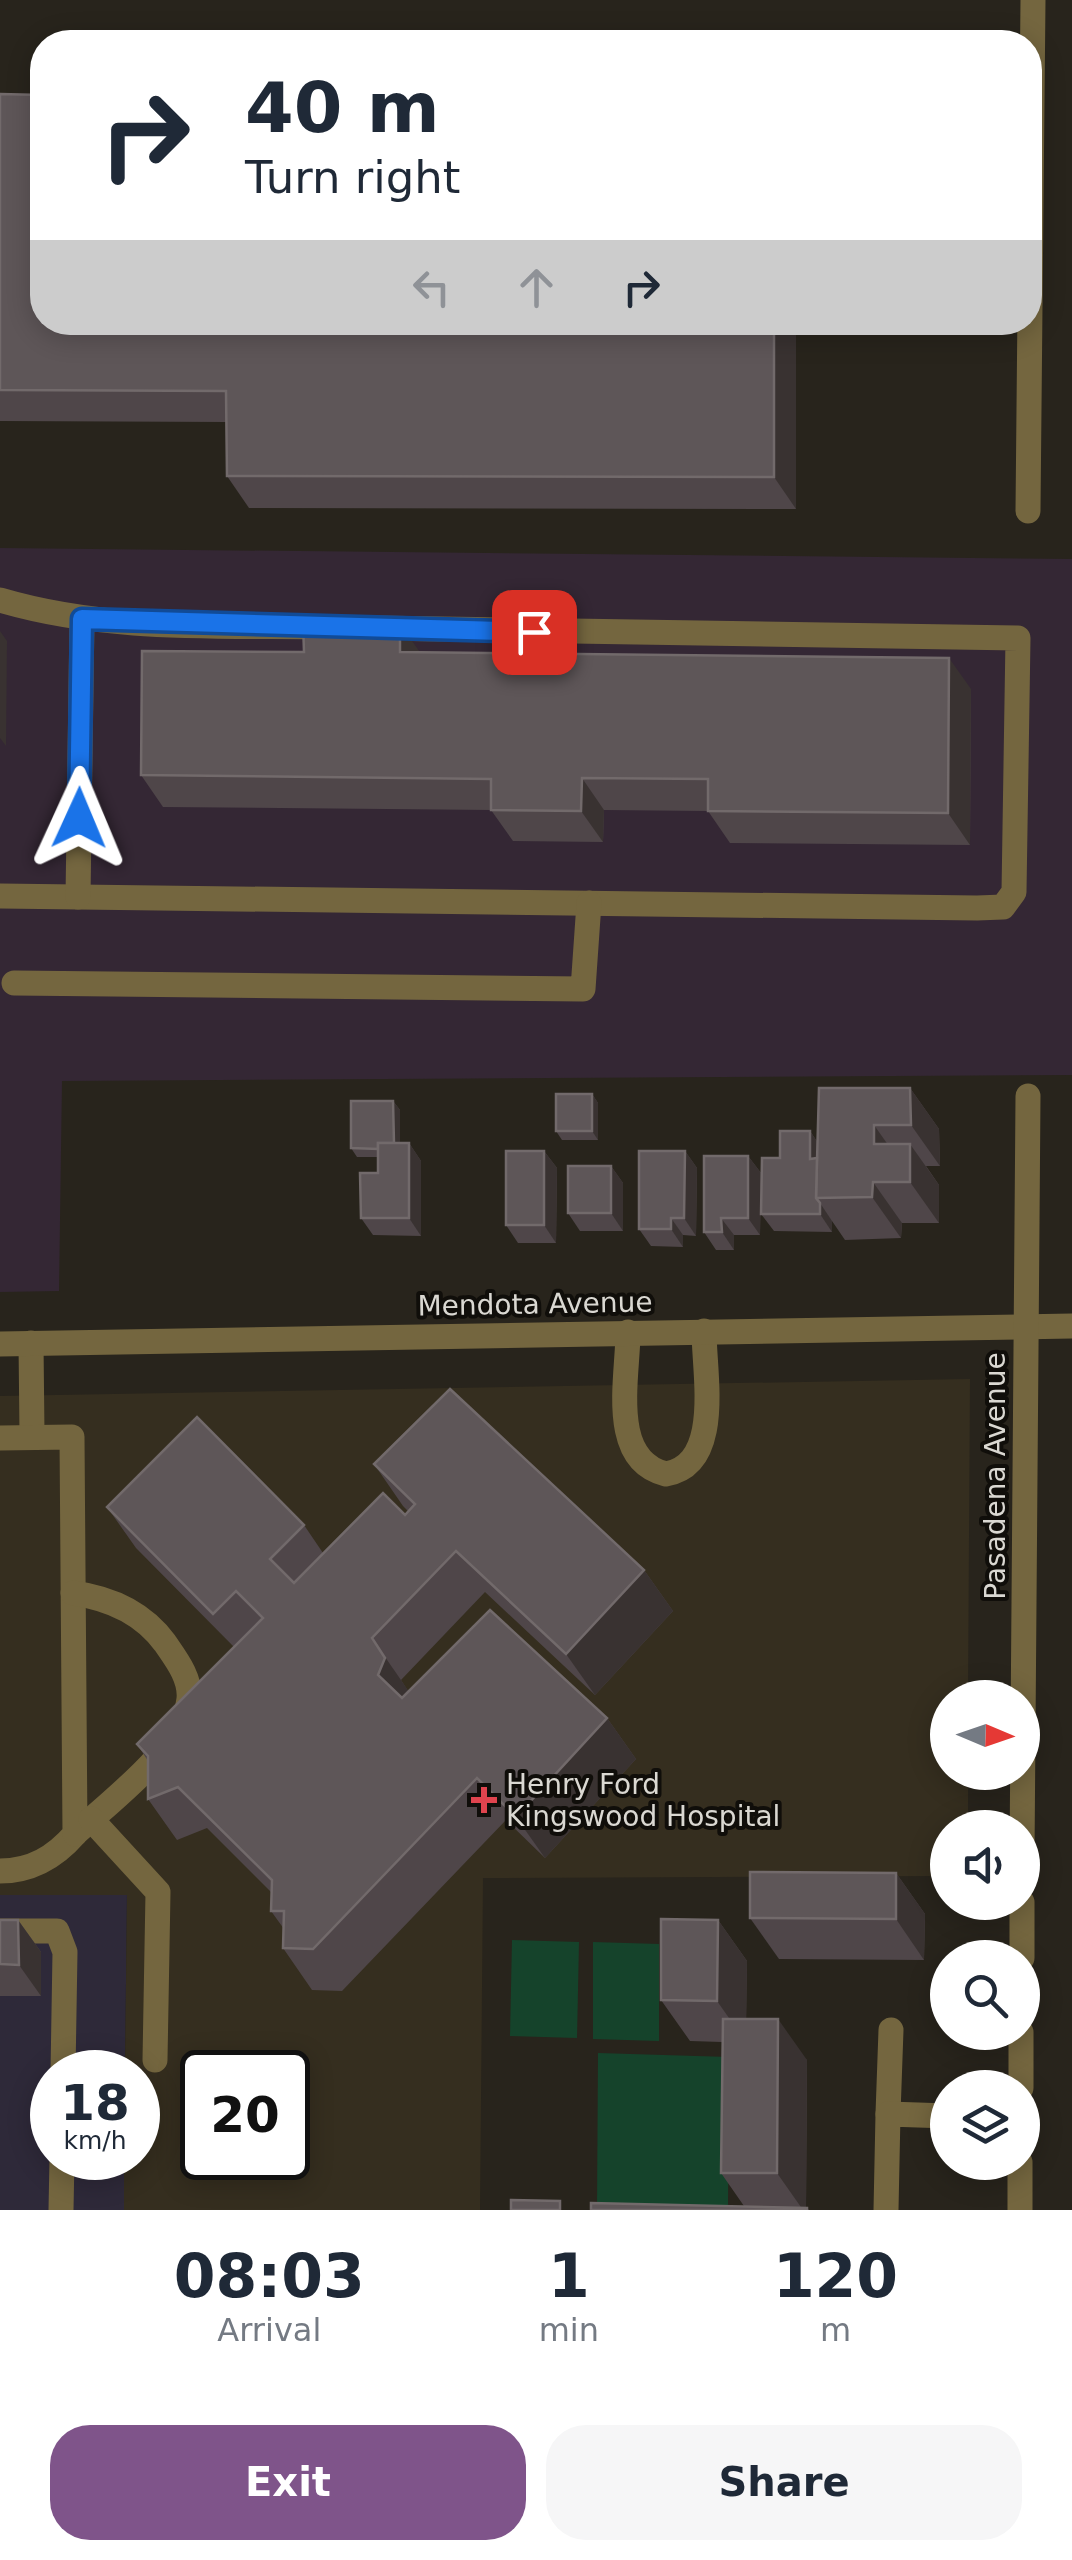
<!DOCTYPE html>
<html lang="en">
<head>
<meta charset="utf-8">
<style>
	:root { --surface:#fff; --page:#f6f6f7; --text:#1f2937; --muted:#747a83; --accent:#7f548a }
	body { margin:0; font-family:"DejaVu Sans",sans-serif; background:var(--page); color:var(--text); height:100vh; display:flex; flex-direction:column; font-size:38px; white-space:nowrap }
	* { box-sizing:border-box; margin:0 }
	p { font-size:32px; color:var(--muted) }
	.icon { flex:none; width:55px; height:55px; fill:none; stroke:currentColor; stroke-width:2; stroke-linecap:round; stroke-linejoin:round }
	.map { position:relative; height:2210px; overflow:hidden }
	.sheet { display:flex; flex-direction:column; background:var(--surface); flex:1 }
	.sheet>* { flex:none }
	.banner { position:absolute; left:30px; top:30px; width:1012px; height:305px; border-radius:40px; box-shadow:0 5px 25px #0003; background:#fff; color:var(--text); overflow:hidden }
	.needle { width:65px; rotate:92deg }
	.tools { position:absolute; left:930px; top:1680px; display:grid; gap:20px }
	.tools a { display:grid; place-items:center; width:110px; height:110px; border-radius:50%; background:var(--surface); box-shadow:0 5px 25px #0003; font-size:50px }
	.speed { position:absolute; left:30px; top:2050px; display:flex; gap:20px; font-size:50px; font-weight:700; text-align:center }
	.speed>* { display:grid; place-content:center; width:130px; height:130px; border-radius:50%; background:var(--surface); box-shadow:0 5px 25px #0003; line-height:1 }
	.speed small { font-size:25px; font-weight:400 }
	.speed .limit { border:5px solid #111; border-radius:15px; background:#fff; color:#111 }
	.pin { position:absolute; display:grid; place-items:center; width:85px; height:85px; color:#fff; margin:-42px; border-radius:20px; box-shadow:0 5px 15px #0006 }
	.me { position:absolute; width:110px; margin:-55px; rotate:1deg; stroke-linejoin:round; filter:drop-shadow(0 0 8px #0008) }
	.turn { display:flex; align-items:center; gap:35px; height:210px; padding:0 50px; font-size:45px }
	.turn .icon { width:130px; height:130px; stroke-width:2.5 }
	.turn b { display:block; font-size:70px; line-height:85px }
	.lanes { display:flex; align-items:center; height:95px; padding:0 50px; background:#0003; justify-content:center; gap:50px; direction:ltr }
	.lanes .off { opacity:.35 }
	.eta { display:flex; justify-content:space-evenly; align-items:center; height:170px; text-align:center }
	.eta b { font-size:60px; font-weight:600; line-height:70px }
	.primary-button { display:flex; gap:20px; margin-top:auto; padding:20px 50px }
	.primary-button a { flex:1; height:115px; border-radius:40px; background:var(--accent); color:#fff; font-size:40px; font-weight:600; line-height:115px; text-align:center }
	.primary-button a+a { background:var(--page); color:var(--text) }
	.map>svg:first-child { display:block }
	.commercial { fill:#2e2939 }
	.industrial { fill:#342734 }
	.built { fill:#352e1f; fill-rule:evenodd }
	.green { fill:#15432b }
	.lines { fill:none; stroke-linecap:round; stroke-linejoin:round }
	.minor { stroke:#74663f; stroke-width:25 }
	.wall { fill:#4f4649 }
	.shaded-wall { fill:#393231 }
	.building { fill:#5e5658; stroke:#726a6b; stroke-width:2.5 }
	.route-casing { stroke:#114b97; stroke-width:25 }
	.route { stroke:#1a73e8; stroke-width:18 }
	.health-dot { fill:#e0444e; stroke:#100e0a; stroke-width:4 }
	.labels { text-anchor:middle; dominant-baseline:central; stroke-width:8; stroke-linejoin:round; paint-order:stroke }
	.street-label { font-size:28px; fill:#dad8d2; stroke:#100e0a }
	.poi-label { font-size:28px; fill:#dad8d2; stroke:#100e0a; text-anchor:start }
</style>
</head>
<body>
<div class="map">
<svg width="1072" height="2210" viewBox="0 0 1072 2210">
	<rect width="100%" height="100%" fill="#28241c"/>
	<polygon class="commercial" points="0,1895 127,1895 125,2072 52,2072 52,2158 124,2158 124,2210 0,2210"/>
	<polygon class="industrial" points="0,548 1072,559 1072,1075 62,1081 59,1291 0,1292"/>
	<path class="built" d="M970 1379 968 1697 948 1698V1772L968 1773V1827L948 1828 947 1876 483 1878 480 2210H124V2158H138V2072H125L127 1895H0V1396ZM202 2072H288V2158H202Z"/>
	<g class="green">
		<polygon points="512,1940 579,1942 577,2038 510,2036"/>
		<polygon points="593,1942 659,1944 659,2041 593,2039"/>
		<polygon points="598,2053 729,2057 728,2210 597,2210"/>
	</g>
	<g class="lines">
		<g class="minor">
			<polyline points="1028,511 1033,0"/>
			<path d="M0 600C108 632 221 625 334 627"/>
			<polyline points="0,896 977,908 1003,907 1014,892 1018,638 374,628"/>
			<polyline points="78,897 82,619"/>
			<polyline points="14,983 583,989 589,903"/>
			<path d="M628 1332C628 1377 608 1460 666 1474 723 1464 704 1374 704 1331"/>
			<polyline points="31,1343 32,1434"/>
			<polyline points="0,1344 1072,1326"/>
			<path d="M0 1438 72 1437 75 1834C55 1857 32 1871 0 1871"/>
			<path d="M73 1593C109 1598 143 1613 165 1643 176 1659 191 1678 189 1699 184 1747 109 1802 75 1834"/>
			<polyline points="91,1819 158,1892 155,2060"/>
			<polyline points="1022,1856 1028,1096"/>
			<polyline points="0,1931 57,1931 65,1952 63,2072"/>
			<polyline points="1022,1958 1022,1902"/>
			<polyline points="1021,2088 1021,2032"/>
			<polyline points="888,2114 891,2030"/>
			<polyline points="61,2210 62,2158"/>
			<polyline points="886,2210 888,2114 948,2116"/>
			<polyline points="1020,2210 1020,2162"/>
		</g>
	</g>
	<g class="wall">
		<polygon points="0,94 796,322 796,509 249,508 227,476 227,422 0,421"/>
		<polygon points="420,652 971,689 970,845 730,843 708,811 604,810 603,842 513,841 491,810 163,807 141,775"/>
		<polygon points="910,1088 939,1129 940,1166 926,1166 939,1185 939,1223 902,1223 901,1238 845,1240 832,1221 832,1232 774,1231 761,1214 780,1158 810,1131 818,1143"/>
		<polygon points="592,1094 598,1103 598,1140 562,1140 556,1131"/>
		<polygon points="393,1101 400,1110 400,1143 409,1143 421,1161 421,1236 373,1235 361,1218 378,1173 378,1157 357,1157 351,1148"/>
		<polygon points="544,1151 557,1168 556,1243 518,1243 506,1225"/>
		<polygon points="685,1151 697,1168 696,1236 683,1235 683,1247 651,1246 639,1229"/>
		<polygon points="748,1156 761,1173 760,1235 734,1235 734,1250 716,1250 704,1232"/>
		<polygon points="611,1166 623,1183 623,1231 580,1231 568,1213"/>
		<polygon points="374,1464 644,1570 673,1611 595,1695 485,1592 401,1680 408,1691 607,1718 636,1759 545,1858 506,1820 342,1991 312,1990 283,1948 284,1929 271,1911 271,1892 207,1828 177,1840 148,1799 148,1761 137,1744 234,1647 136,1548 107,1507 304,1525 323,1553 405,1515 408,1511 403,1506"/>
		<polygon points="896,1873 925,1914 924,1960 779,1959 750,1918"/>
		<polygon points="0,1920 18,1920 41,1952 41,1996 0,1996"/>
		<polygon points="718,1920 747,1961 746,2019 807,2060 806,2207 809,2210 591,2210 744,2206 721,2173 722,2042 690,2041 661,2000"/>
	</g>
	<g class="shaded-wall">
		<polygon points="774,322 796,322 796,509 774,477"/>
		<polygon points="400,624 422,655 400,652"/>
		<polygon points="0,631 7,641 6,746 0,738"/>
		<polygon points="949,658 971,689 970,845 948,813"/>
		<polygon points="582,778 604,810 603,842 581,811"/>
		<polygon points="910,1088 939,1129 940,1166 911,1125"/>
		<polygon points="592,1094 598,1103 598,1140 592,1131"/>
		<polygon points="393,1101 400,1110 400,1158 394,1149"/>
		<polygon points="874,1125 903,1166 874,1144"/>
		<polygon points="810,1131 822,1149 822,1161 810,1159"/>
		<polygon points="409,1143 421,1161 421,1236 409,1218"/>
		<polygon points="910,1144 939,1185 939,1223 910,1182"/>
		<polygon points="544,1151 557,1168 556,1243 544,1225"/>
		<polygon points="685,1151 697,1168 696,1236 684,1218"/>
		<polygon points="748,1156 761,1173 760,1235 748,1218"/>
		<polygon points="611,1166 623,1183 623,1231 611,1213"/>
		<polygon points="873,1182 902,1223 901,1238 872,1197"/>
		<polygon points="820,1203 832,1221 832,1232 820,1214"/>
		<polygon points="671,1218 683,1235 683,1247 671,1229"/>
		<polygon points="721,1218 734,1235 734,1250 722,1232"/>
		<polygon points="644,1570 673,1611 595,1695 566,1654"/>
		<polygon points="372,1638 414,1699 406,1716 378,1675"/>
		<polygon points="607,1718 636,1759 545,1858 516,1817"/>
		<polygon points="896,1873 925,1914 924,1960 896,1919"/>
		<polygon points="18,1920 41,1952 41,1996 19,1965"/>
		<polygon points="718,1920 747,1961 746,2042 717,2001"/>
		<polygon points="778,2019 807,2060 806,2210 803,2210 777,2173"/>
	</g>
	<g class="building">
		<polygon points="0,94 42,95 42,322 774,322 774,477 227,476 226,391 0,390"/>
		<polygon points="303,623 400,624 400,652 949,658 948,813 708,811 708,779 582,778 581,811 491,810 491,779 141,775 142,651 304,652"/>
		<polygon points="819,1088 910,1088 911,1125 874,1125 874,1144 910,1144 910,1182 873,1182 872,1197 816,1198"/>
		<rect x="556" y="1094" width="36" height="37"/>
		<polygon points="351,1101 393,1101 394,1143 378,1143 378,1149 351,1148"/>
		<polygon points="780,1131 810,1131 810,1159 817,1158 816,1198 820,1203 820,1214 761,1214 762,1158 780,1158"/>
		<polygon points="378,1143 409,1143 409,1218 361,1218 360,1173 378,1173"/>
		<rect x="506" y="1151" width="38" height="74"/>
		<polygon points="639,1151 685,1151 684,1218 671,1218 671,1229 639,1229"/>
		<polygon points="704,1156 748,1156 748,1218 721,1218 722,1232 704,1232"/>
		<rect x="568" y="1166" width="43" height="47"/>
		<polygon points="450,1389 644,1570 566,1654 456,1551 372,1638 385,1658 378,1675 402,1698 490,1610 607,1718 516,1817 477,1778 313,1949 283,1948 284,1911 271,1911 272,1880 178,1787 148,1799 148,1756 137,1744 263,1618 236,1591 213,1614 107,1507 197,1417 304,1525 270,1559 294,1583 383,1493 405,1515 415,1504 374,1464"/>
		<polygon points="750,1872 896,1873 896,1919 750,1918"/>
		<polygon points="661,1919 718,1920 717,2001 661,2000"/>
		<polygon points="0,1920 18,1920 19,1965 0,1964"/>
		<polygon points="723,2019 778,2019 777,2173 721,2173"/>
		<polygon points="511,2200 560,2201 560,2210 511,2210"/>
		<polygon points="591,2203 807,2208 807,2210 591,2210"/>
	</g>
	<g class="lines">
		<g class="route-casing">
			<polyline id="route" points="79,818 82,619 534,632"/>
		</g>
		<use href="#route" class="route"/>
	</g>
	<path class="health-dot" d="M479 1785h10v10h10v10h-10v10h-10v-10h-10v-10h10z"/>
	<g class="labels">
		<g class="street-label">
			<text transform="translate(535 1304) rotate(-1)">Mendota Avenue</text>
			<text transform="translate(995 1476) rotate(-90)">Pasadena Avenue</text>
		</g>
		<g class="poi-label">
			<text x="506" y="1784">Henry Ford<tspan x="506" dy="32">Kingswood Hospital</tspan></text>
		</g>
	</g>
</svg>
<div class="tools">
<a><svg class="needle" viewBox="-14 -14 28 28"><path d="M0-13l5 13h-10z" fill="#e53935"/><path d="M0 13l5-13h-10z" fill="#747a83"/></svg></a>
<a><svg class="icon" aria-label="sound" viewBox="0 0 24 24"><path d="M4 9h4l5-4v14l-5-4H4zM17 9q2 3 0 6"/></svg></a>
<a><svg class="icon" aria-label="search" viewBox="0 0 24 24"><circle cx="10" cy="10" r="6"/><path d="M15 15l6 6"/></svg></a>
<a><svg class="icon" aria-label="layers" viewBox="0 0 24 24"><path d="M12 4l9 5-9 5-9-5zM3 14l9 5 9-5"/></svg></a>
</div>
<div class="speed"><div>18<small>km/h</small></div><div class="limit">20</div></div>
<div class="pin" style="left:534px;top:632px;background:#d93025"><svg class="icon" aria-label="arrive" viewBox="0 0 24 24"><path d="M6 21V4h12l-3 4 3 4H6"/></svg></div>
<svg class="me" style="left:79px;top:818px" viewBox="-20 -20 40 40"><path d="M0-17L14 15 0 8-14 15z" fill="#1a73e8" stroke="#fff" stroke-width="4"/></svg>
<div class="banner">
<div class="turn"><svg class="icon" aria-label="right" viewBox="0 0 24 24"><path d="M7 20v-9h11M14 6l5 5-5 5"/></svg><div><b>40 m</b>Turn right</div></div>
<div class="lanes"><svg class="icon off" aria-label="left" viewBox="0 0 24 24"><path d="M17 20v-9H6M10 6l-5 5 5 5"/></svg><svg class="icon off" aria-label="ahead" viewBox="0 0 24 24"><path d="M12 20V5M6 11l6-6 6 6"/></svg><svg class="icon" aria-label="right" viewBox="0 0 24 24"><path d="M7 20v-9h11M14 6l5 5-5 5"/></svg></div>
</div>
</div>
<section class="sheet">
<div class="eta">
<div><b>08:03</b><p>Arrival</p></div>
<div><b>1</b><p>min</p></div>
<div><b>120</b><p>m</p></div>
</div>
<div class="primary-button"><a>Exit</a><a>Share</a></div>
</section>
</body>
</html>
